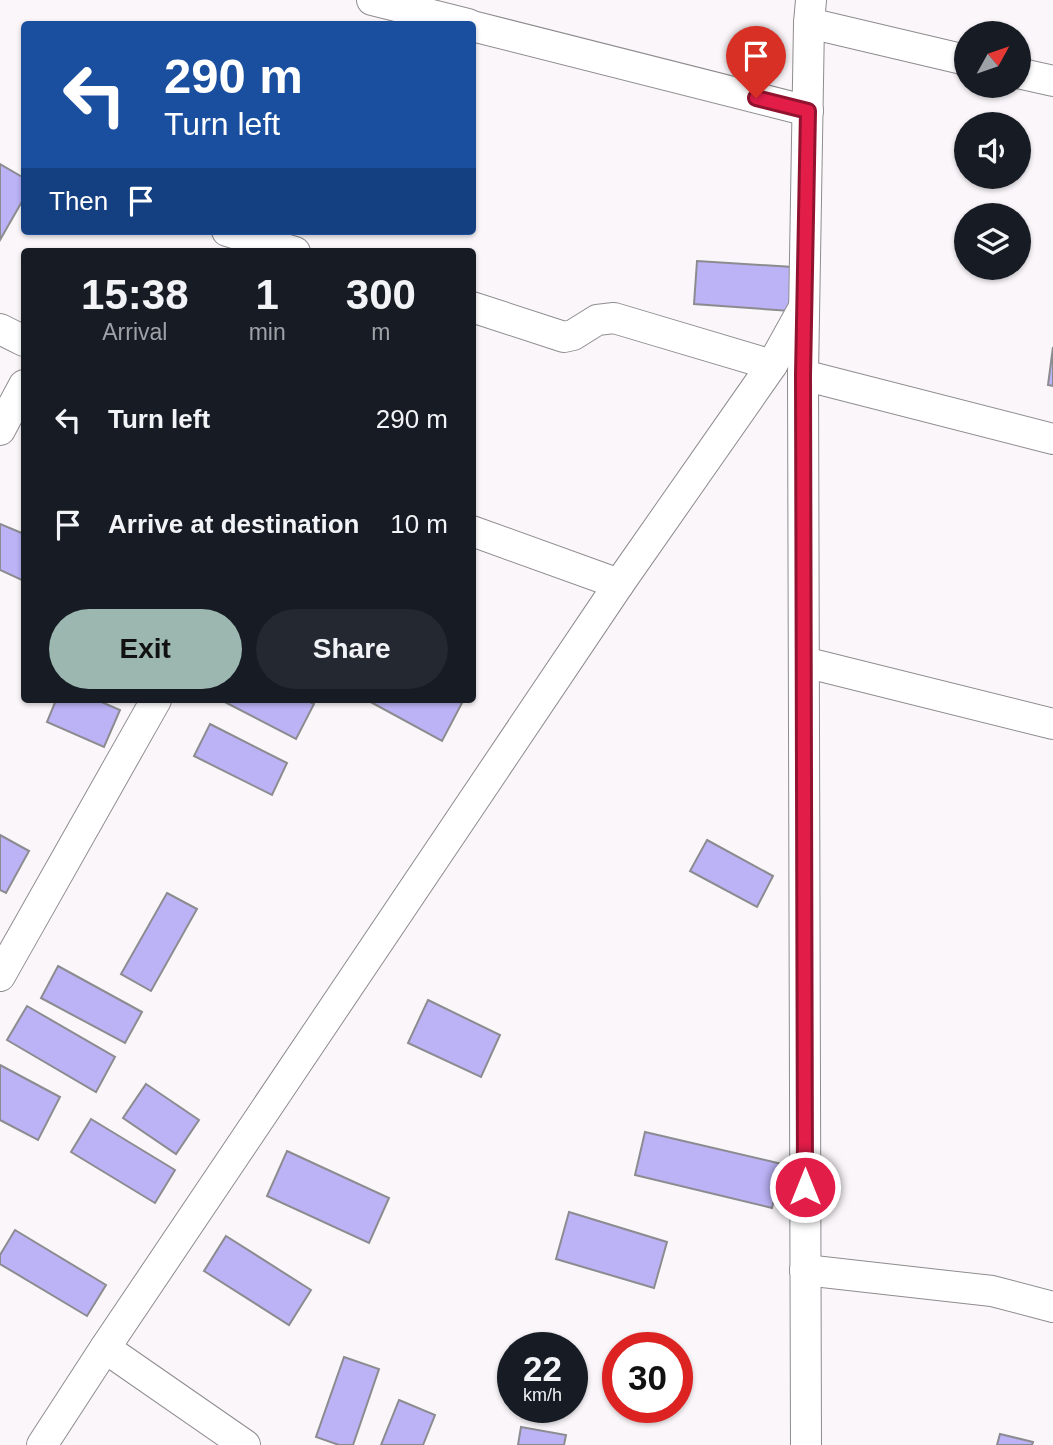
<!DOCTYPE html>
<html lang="en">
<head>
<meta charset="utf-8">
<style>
	:root { --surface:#171b24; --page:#242831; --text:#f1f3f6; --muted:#9ea1a6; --accent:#9bb7af }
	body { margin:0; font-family:Arial,sans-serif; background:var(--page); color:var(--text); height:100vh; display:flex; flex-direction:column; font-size:26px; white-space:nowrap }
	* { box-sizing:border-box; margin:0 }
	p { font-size:23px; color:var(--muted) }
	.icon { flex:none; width:38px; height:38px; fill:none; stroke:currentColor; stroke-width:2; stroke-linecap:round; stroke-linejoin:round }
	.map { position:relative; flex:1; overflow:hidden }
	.sheet { position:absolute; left:21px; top:248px; width:455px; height:455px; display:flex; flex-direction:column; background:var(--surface); border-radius:7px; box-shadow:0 2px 5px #0004 }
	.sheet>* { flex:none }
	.banner { position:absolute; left:21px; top:21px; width:455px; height:214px; border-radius:7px; box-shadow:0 2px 5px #0004; background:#1a4fa0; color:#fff; overflow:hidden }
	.needle { width:46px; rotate:50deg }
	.tools { position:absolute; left:954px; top:21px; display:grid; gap:14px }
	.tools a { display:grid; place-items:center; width:77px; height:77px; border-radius:50%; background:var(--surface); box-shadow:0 2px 5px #0004; font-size:35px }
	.speed { position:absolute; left:497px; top:1332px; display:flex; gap:14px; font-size:35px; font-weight:700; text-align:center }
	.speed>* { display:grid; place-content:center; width:91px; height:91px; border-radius:50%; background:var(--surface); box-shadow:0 2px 5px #0004; line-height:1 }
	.speed small { font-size:18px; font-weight:400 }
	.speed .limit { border:10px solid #d22; background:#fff; color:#111 }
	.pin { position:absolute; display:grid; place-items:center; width:60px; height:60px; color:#fff; margin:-72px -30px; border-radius:50% 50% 50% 0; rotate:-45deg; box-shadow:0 0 7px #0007 }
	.pin .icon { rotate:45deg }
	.me { position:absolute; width:77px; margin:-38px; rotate:0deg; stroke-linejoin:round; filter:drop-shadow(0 0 5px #0008) }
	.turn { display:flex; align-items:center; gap:24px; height:147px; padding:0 28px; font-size:32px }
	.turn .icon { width:91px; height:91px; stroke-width:2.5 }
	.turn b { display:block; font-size:49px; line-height:60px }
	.then { display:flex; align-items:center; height:66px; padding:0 28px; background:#0003; gap:14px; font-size:26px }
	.eta { display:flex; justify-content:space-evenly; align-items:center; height:119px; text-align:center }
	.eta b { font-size:42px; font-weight:800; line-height:49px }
	.button { display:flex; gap:14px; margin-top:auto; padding:14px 28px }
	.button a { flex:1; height:80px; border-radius:42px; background:var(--accent); color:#111; font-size:28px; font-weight:800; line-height:80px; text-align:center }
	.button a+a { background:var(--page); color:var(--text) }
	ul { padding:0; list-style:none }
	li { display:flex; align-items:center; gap:21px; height:105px; padding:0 28px }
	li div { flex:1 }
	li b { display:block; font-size:26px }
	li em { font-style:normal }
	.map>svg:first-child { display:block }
	.building { fill:#bbb3f6; stroke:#8c8c90; stroke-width:2 }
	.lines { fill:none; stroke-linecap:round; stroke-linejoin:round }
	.street-casing { stroke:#8f8c8f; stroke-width:32 }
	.street { stroke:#fff; stroke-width:30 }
	.route-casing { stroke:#92132f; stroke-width:18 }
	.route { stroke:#e11d48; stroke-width:12 }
</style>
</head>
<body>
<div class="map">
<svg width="1053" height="1445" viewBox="0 0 1053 1445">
	<rect width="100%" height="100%" fill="#faf6fa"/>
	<g class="building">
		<polygon points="0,164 24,178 24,198 0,240"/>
		<polygon points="697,261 793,267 790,311 694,304"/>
		<polygon points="1053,347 1053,386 1048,385"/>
		<polygon points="0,524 24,534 24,581 0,570"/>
		<polygon points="56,700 97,700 120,710 104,747 47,722"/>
		<polygon points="221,700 306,700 314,704 296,739"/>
		<polygon points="367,700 456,700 462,703 442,741"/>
		<polygon points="210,724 287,763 272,795 194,756"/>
		<polygon points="0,835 29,851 6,893 0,890"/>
		<polygon points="707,840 773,876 757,907 690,871"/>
		<polygon points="167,893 197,909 151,991 121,974"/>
		<polygon points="58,966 142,1012 125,1043 41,998"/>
		<polygon points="428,1000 500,1035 481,1077 408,1043"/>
		<polygon points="27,1006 115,1057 96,1092 7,1040"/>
		<polygon points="0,1065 60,1097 38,1140 0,1120"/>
		<polygon points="146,1084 199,1120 176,1154 123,1118"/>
		<polygon points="91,1119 175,1170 155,1203 71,1152"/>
		<polygon points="645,1132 782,1164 772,1208 635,1175"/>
		<polygon points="287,1151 389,1198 369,1243 267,1196"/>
		<polygon points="569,1212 667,1242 654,1288 556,1259"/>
		<polygon points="15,1230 106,1285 87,1316 0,1264 0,1255"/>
		<polygon points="226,1236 311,1290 289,1325 204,1271"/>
		<polygon points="344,1357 379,1369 353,1445 339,1445 316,1437"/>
		<polygon points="399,1400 435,1415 423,1445 381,1445"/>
		<polygon points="521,1427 566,1435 564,1445 518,1445"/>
		<polygon points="1000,1434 1033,1442 1032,1445 997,1445"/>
	</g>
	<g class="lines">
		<g class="street-casing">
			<g id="street">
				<polyline points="372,0 468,24"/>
				<polyline points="809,23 966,60"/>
				<polyline points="472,26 808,111"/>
				<polyline points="1018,73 1053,81"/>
				<polyline points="227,231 295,252"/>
				<polyline points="472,307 564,337 573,335 597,320 614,318 772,365"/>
				<polyline points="0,329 24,341"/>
				<polyline points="803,375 1053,439"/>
				<polyline points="0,430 24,385"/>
				<polyline points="472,531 619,584"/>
				<polyline points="804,662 1053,724"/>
				<polyline points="0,976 156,700"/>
				<polyline points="805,1270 992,1291 1053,1307"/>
				<polyline points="105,1348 245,1445"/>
				<polyline points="42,1445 105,1348 619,584 772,365 803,309"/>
				<polyline points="806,1445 803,375 809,23 811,0"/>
			</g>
		</g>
		<use href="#street" class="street"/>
	</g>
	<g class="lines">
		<g class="route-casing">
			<polyline id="route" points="756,98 808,111 803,375 805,1187"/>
		</g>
		<use href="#route" class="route"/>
	</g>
</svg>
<div class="tools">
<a><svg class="needle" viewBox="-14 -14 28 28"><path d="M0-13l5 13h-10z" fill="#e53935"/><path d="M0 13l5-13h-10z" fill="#9ea1a6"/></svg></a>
<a><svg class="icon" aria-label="sound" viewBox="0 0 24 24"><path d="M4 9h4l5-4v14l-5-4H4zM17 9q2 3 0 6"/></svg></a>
<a><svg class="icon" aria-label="layers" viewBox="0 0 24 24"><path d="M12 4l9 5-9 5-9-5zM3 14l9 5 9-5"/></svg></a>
</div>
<div class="speed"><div>22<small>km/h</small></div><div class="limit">30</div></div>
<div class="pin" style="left:756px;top:98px;background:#d93025"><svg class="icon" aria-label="arrive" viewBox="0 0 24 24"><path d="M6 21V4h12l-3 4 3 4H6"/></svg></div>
<svg class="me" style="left:805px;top:1187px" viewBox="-20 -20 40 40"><circle r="17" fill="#e11d48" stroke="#fff" stroke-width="3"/><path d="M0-11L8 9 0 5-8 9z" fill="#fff"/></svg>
<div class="banner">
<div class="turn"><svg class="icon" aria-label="left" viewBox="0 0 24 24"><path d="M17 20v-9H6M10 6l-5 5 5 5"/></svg><div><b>290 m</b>Turn left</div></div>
<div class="then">Then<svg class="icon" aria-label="arrive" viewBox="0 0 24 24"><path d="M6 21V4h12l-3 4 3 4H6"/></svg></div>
</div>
<section class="sheet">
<div class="eta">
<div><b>15:38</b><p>Arrival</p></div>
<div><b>1</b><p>min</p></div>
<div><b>300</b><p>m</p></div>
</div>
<ul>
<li><svg class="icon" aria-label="left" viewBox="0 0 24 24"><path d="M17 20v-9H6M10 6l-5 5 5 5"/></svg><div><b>Turn left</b></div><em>290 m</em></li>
<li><svg class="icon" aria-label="arrive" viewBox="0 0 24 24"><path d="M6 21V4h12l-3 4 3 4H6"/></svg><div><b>Arrive at destination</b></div><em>10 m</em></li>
</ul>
<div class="button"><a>Exit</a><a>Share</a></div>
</section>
</div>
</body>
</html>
